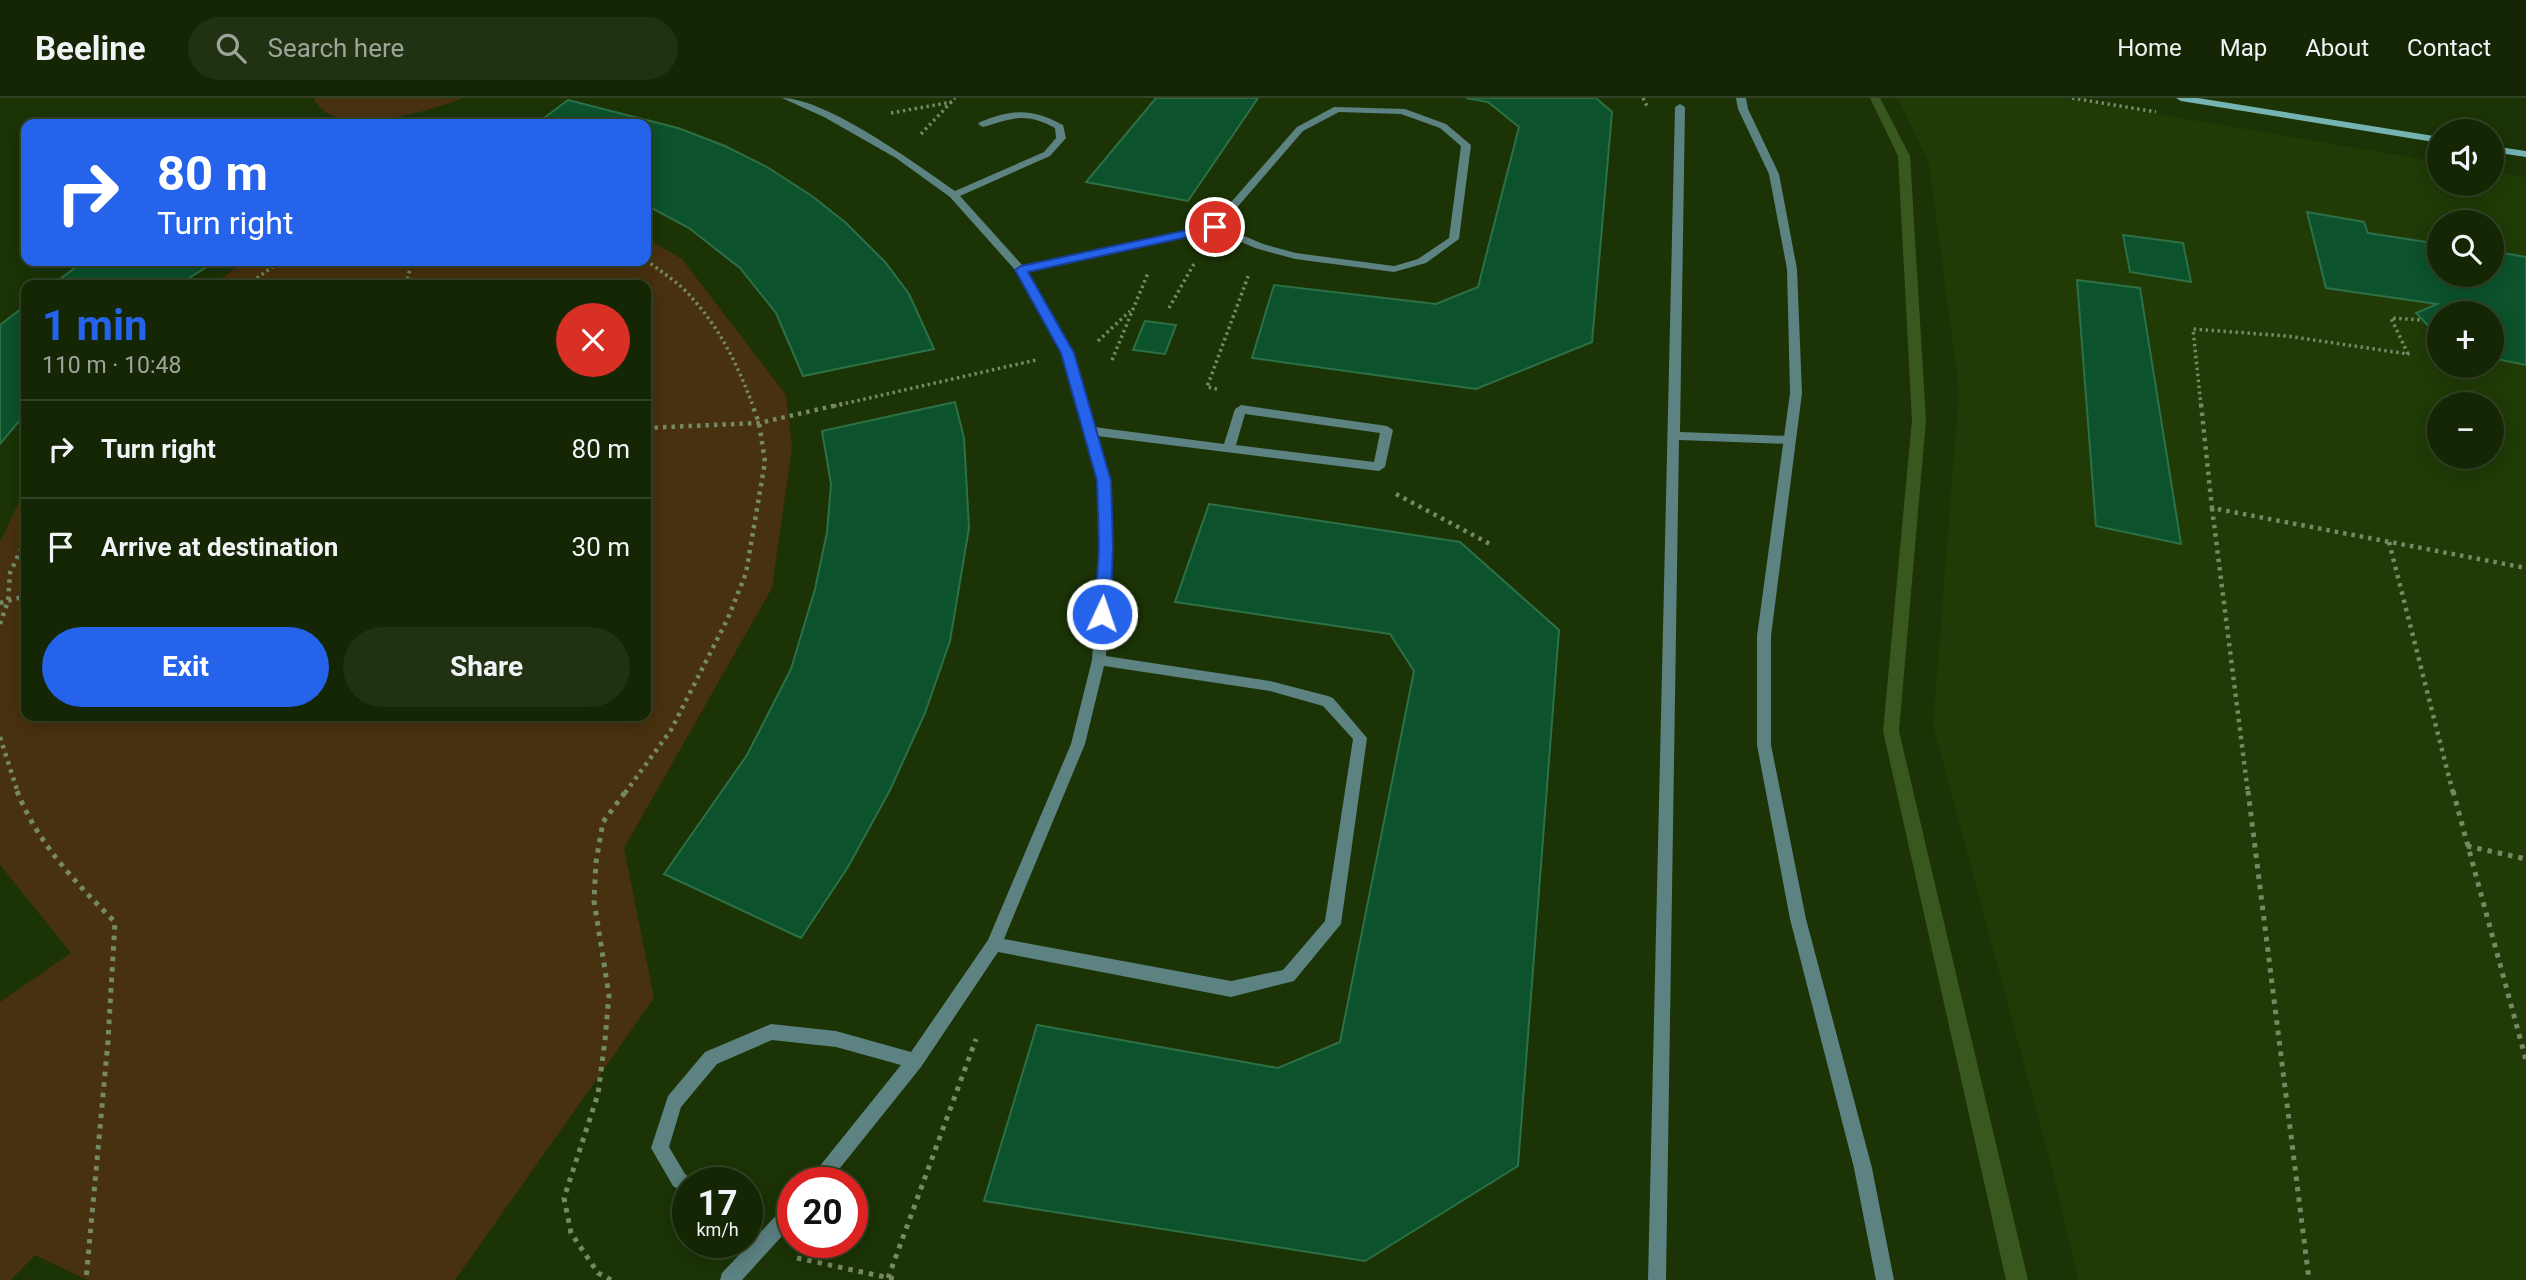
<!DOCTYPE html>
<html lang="en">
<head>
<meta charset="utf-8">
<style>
	:root { --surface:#142604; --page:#213213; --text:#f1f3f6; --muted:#9da59a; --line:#334326; --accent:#2563eb }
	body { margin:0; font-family:Roboto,sans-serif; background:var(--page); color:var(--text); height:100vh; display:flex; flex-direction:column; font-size:26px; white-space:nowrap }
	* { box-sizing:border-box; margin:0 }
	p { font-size:23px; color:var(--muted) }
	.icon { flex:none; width:38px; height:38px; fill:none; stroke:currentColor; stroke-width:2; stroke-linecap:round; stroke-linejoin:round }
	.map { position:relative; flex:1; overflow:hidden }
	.side { position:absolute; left:21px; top:182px; width:630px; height:441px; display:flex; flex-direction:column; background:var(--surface); border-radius:14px; box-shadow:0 4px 18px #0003,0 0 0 2px var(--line) }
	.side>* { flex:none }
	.hud { position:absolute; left:21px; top:21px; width:630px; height:147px; border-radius:14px; box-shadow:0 4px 18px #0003,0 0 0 2px var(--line); background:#2563eb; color:#fff; overflow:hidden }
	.fabs { position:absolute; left:2427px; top:21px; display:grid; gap:14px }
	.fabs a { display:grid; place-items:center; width:77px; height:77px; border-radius:50%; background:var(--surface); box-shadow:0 4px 18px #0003,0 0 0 2px var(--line); font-size:35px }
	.speed { position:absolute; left:672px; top:1069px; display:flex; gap:14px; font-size:35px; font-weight:700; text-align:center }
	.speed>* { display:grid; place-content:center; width:91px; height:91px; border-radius:50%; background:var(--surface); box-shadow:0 4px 18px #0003,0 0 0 2px var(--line); line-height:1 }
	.speed small { font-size:18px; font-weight:400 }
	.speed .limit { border:10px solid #d22; background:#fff; color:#111 }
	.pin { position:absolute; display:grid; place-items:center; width:60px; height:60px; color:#fff; margin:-30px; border:4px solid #fff; border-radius:50%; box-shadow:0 2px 7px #0007 }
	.me { position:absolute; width:77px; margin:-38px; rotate:3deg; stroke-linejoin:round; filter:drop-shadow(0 0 5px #0008) }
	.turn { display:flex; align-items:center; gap:24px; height:147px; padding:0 21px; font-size:32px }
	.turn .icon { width:91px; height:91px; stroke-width:2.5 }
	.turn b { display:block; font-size:49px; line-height:60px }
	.round { display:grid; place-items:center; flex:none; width:74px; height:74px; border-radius:37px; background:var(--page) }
	.overview { display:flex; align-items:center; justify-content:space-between; height:119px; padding:0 21px }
	h1 { font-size:42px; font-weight:700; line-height:52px; color:var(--accent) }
	.button { display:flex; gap:14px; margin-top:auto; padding:14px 21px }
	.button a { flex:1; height:80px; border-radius:42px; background:var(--accent); color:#fff; font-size:28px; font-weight:700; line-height:80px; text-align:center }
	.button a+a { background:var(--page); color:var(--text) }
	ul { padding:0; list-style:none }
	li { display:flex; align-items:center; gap:21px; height:98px; padding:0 21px; border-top:2px solid var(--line) }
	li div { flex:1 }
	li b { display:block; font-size:26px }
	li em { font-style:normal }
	header { display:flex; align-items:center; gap:42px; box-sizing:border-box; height:98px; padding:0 35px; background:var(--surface); border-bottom:2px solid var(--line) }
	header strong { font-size:33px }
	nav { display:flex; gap:38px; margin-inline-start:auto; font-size:24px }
	.search { width:490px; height:63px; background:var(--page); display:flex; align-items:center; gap:18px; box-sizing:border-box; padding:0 24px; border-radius:38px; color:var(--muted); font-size:26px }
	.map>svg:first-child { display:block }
	.built { fill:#203b06; fill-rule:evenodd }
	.green { fill:#48310e }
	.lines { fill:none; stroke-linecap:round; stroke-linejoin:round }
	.stream { fill:#385820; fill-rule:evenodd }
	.building { fill:#0c522c; stroke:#2d7046; stroke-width:2 }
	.path-far2 { stroke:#758a64; stroke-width:3.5; stroke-dasharray:2.5 3.5; stroke-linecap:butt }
	.path-far1 { stroke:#758a64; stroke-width:4.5; stroke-dasharray:3.5 5; stroke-linecap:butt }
	.path { stroke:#758a64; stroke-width:5; stroke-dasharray:4.5 6; stroke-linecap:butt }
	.lane { fill:#5c8281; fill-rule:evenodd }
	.street { fill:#5c8281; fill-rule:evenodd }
	.secondary { fill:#75b4b2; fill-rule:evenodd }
	.route { fill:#2563eb; stroke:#184099; stroke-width:2 }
</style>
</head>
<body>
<header>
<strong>Beeline</strong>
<div class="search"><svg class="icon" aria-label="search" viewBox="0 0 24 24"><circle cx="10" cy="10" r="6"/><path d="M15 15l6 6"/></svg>Search here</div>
<nav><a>Home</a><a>Map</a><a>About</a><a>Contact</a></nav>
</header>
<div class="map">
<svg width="2526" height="1182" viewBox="0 0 2526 1182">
	<rect width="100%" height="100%" fill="#1b3305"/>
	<path class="built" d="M1898 0H2063L2439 64 2440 86H2492V73L2526 79V1182H2078L2053 1075 1933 627 1959 293 1929 66ZM2440 124H2492V177H2440ZM2440 215H2492V268H2440ZM2440 306H2492V359H2440Z"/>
	<g class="green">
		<path d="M314 0H462C433 13 330 43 314 0Z"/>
		<polygon points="646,140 682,161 786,297 792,349 772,490 624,750 654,900 455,1182 87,1182 35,1157 11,1182 0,1182 0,904 71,855 0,767 0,444 26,389 26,618 646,618 646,187 213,187 245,163 646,163"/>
	</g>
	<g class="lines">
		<polygon class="stream" points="1870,0 1880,0 1910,58 1926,322 1899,633 2028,1182 2006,1182 1883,633 1912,322 1898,58"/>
	</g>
	<g class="building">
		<polygon points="1156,0 1258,0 1188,103 1086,84"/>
		<polygon points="1466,0 1596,0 1612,14 1592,244 1476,291 1252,260 1274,187 1436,206 1478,189 1519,29 1488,4"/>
		<polygon points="568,2 678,30 725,48 767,69 812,98 846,125 885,164 909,196 934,251 803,278 776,215 740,170 689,130 646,107 646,26 536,26"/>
		<polygon points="2307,114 2364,124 2368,135 2440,146 2440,177 2492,177 2492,153 2526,159 2526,267 2492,260 2492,215 2440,215 2440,240 2416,215 2437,206 2326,190"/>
		<polygon points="2123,137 2183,145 2191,184 2130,174"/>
		<polygon points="84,163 216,163 178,187 52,187"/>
		<polygon points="2077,182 2140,190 2181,446 2096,428"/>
		<polygon points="26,207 26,315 0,346 0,227"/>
		<polygon points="1145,223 1176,227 1165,256 1133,252"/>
		<polygon points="955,304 964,340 969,430 950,543 925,615 890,692 848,769 801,840 664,776 747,657 791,571 815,491 827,434 831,386 822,333"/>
		<polygon points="1209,406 1460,444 1559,532 1518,1068 1365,1163 984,1103 1037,927 1278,970 1340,944 1414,573 1390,536 1175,504"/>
	</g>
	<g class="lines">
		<g class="path-far2">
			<polyline points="1643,0 1648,10"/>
			<polyline points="2072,0 2156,14"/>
			<polyline points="891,15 952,4"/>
			<polyline points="921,36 955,0"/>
			<path d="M646 162C661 174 680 185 692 200 721 232 738 268 753 308"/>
			<polyline points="368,163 393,166 413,163"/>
			<polyline points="247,187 281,163"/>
			<polyline points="406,187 412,163"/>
			<polyline points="1169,210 1195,164"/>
			<polyline points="1098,243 1130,213"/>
			<polyline points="1112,262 1148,175"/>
			<polyline points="1217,291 1207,289 1249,176"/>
			<polyline points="834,308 1036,262"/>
			<polyline points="2201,308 2193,231 2287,238 2408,256 2391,220 2422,222"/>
		</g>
		<g class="path-far1">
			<polyline points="2201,306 2212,410 2526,470"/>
			<polyline points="646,330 759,325 842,306"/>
			<polyline points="1396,396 1490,446"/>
			<polyline points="2212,410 2248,695"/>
			<polyline points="2389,444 2453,695"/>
			<polyline points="0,505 26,498"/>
			<polyline points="0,526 8,503 10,475 26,440"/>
			<polyline points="0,639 18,695"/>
			<polyline points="625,695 671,632 728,520 746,475 765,364 759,325 752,306"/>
		</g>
		<g class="path">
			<path d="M17 693C38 746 75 784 115 824L108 943 86 1182"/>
			<polyline points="2248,693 2309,1182"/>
			<polyline points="2453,693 2526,962"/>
			<polyline points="2467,748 2526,761"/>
			<polyline points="797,1160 899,1182"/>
			<polyline points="888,1180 976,941"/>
			<polyline points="611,1182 598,1175 571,1135 564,1100 598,996 605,942 609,897 594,803 596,764 603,724 626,693"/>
		</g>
		<g class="lane">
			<path d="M782 0C826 0 918 67 955 93L1044 54 1056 40 1055 30C1025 14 1014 20 983 29L978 26 980 24C1013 11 1031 10 1063 27L1066 40 1050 58 960 98 1023 168 1211 127 1297 29 1334 9 1405 11 1446 26 1471 47 1459 141 1426 165 1394 174 1295 161 1255 150 1214 132 1027 174 1073 255 1094 329 1224 346 1235 311 1241 307 1387 328 1393 332 1385 369 1379 373 1097 338 1110 383 1112 448 1106 558 1270 583 1328 598 1333 600 1367 640 1341 826 1294 883 1231 899 998 854 921 969 828 1085H808L811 1079 901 967 836 949 772 942 717 966 681 1009 669 1049 685 1076 696 1085H688V1097L673 1088 651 1050 668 998 705 954 771 926 836 933 911 954 988 842 1071 646 1092 562 1100 448 1098 383 1061 255 1016 173 950 99 896 60 824 19ZM1339 14 1401 16 1440 30 1461 48 1449 140 1418 161 1394 168 1296 155 1263 146 1221 128 1303 33ZM1245 316 1380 335 1374 364 1236 347ZM1104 568 1270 593 1323 608 1353 641 1325 823 1283 872 1231 883 1004 841 1085 646Z"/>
			<polygon points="1680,6 1685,9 1680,334 1789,338 1795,342 1789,346 1679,342 1666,1182 1648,1182 1675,9"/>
			<polygon points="793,1103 793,1126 742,1182 720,1182 722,1175 787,1106"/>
		</g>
		<polygon class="street" points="1736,0 1746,0 1748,11 1779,76 1797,171 1802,295 1771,538 1771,647 1806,821 1872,1070 1894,1182 1876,1182 1854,1070 1790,821 1757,647 1757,538 1790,295 1787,171 1769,76 1738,11"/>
		<g class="secondary">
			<polygon points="2176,0 2198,0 2440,39 2440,45 2181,3"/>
			<polygon points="2492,48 2526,53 2526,59 2492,54"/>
		</g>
	</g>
	<polygon class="route" points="1215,126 1221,129 1219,132 1028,174 1074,255 1111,383 1113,449 1110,516 1102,522 1095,516 1099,449 1097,383 1061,255 1015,172 1021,168"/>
</svg>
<div class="fabs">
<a><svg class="icon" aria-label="sound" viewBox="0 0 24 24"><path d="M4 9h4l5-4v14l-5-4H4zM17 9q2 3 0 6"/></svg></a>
<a><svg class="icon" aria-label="search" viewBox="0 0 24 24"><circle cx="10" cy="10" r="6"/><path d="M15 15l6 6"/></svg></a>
<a>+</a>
<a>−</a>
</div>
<div class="speed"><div>17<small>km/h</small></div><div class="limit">20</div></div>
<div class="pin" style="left:1215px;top:129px;background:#d93025"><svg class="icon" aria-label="arrive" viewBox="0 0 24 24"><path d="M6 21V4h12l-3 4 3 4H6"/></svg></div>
<svg class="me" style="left:1102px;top:516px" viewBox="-20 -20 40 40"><circle r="17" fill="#2563eb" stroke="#fff" stroke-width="3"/><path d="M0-11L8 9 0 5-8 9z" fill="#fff"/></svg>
<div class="hud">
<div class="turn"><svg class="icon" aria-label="right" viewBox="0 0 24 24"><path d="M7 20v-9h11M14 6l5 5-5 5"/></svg><div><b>80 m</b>Turn right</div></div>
</div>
<section class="side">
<div class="overview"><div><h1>1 min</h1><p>110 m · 10:48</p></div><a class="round" style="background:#d93025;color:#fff"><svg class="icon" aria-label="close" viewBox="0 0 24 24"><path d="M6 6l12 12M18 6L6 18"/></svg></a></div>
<ul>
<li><svg class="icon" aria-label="right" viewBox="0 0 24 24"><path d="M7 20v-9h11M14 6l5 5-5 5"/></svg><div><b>Turn right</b></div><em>80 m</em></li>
<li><svg class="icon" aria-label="arrive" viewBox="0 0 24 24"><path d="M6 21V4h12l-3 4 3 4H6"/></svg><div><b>Arrive at destination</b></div><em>30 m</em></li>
</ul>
<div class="button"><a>Exit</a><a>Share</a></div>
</section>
</div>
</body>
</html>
